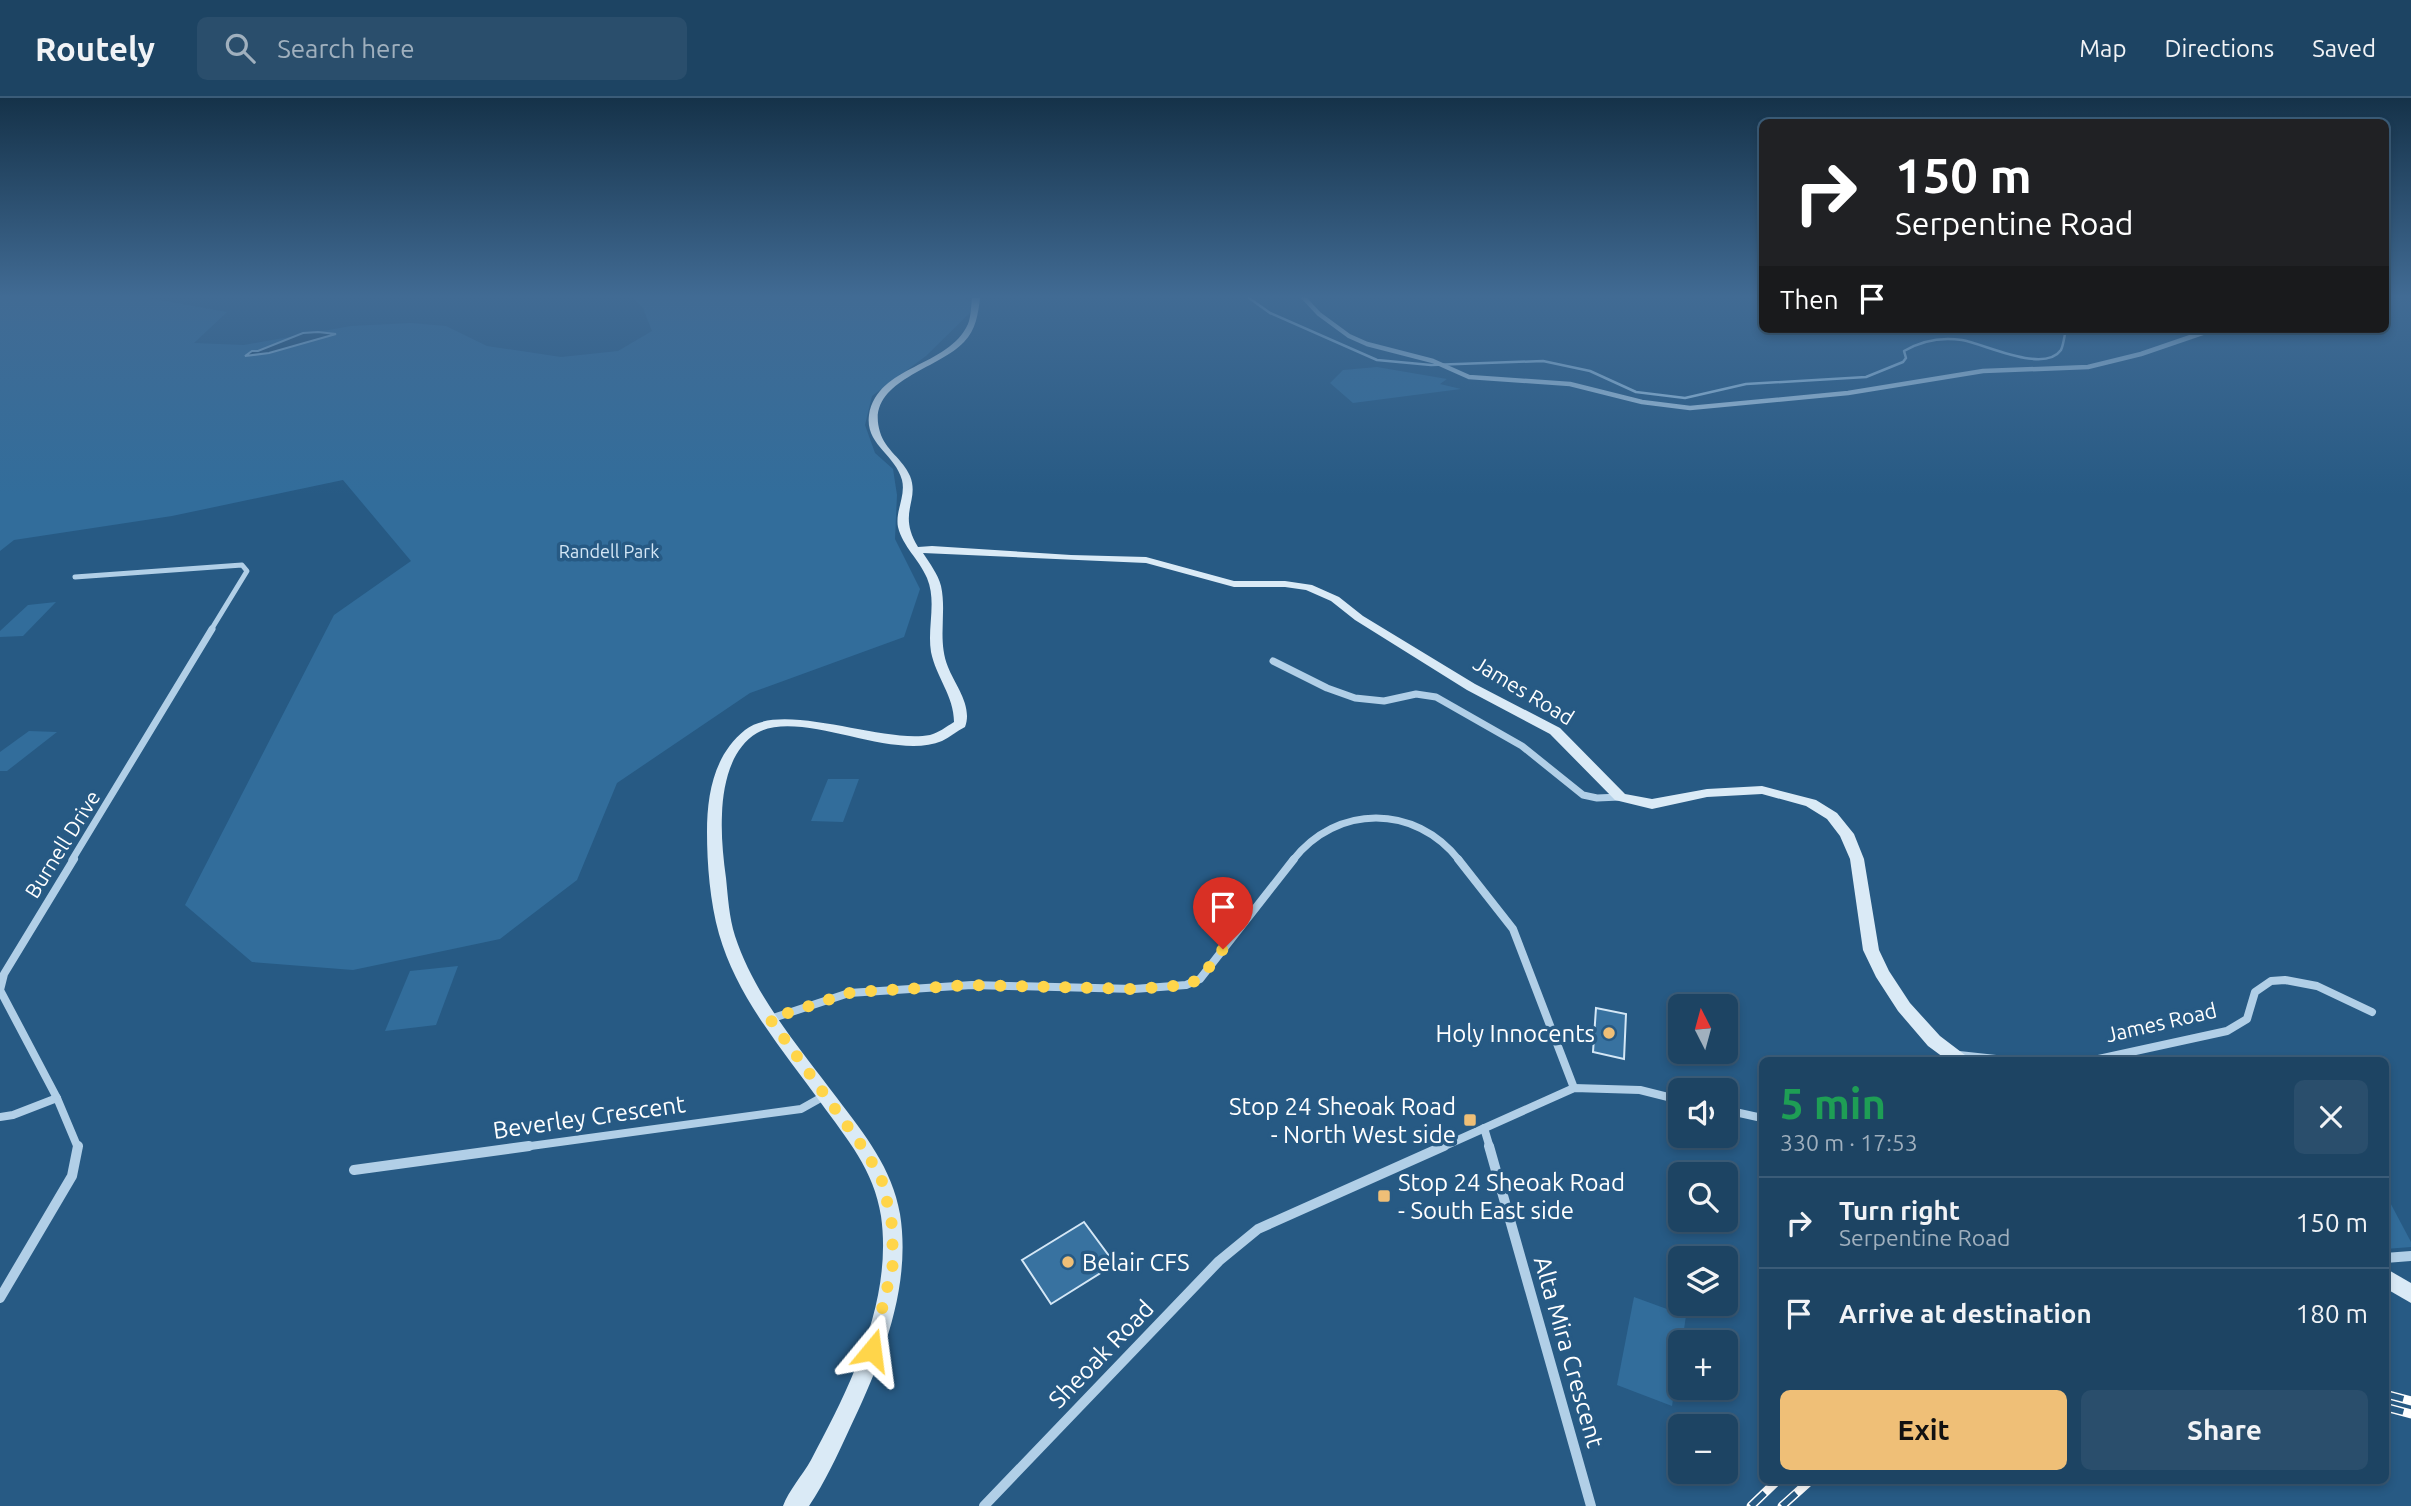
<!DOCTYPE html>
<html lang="en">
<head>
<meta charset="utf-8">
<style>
	:root { --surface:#1d4463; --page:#2a4e6c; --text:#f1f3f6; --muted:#a0b0be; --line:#3b5c78; --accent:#efbf77 }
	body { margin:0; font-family:Ubuntu,sans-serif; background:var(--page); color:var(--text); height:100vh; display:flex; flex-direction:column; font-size:26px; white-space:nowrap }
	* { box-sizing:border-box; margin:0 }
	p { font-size:23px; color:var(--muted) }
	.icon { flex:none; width:38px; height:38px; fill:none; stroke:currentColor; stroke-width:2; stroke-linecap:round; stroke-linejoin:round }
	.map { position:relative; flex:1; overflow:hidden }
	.details { position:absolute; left:1759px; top:959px; width:630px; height:427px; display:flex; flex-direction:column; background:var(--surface); border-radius:10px; box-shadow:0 4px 10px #0003,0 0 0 2px var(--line) }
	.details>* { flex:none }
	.top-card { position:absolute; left:1759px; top:21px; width:630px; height:214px; border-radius:10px; box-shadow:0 4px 10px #0003,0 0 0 2px var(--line); background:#202124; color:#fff; overflow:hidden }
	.needle { width:46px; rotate:354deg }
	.fabs { position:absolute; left:1668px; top:896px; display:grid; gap:14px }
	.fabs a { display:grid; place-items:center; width:70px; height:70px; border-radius:10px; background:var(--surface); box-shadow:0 4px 10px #0003,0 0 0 2px var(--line); font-size:35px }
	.pin { position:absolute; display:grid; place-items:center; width:60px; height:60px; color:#fff; margin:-72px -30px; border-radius:50% 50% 50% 0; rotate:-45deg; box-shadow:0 0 7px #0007 }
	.pin .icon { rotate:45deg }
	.me { position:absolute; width:77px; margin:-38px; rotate:16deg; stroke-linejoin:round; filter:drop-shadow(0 0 5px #0008) }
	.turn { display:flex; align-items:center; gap:24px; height:147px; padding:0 21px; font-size:32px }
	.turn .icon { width:91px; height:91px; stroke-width:2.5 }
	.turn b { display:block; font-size:49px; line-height:60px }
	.then { display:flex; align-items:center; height:66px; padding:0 21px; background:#0003; gap:14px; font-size:26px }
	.round { display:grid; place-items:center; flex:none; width:74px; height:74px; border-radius:10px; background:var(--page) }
	.summary { display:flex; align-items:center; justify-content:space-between; height:119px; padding:0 21px }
	h1 { font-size:42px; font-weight:700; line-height:52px; color:#1e9e55 }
	.action { display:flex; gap:14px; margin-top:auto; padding:14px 21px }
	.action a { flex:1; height:80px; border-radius:10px; background:var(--accent); color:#111; font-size:28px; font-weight:700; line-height:80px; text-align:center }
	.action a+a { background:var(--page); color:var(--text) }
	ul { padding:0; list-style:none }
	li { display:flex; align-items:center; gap:21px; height:91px; padding:0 21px; border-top:2px solid var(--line) }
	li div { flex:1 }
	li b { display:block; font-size:26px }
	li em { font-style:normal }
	header { display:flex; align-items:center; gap:42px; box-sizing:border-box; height:98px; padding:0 35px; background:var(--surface); border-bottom:2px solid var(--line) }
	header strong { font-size:33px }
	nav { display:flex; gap:38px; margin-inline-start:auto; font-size:24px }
	.search { width:490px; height:63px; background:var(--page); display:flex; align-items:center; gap:18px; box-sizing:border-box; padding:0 24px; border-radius:10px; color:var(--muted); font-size:26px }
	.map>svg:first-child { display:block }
	.green { fill:#326d9b }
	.water { fill:#1c4364; stroke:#a5cbe8; stroke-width:2 }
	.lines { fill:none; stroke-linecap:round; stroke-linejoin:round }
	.stream { stroke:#a5cbe8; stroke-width:2.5 }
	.building { fill:#3872a0; stroke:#d4e7f6; stroke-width:2 }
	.minor-far4 { stroke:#b1cfe7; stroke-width:4.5 }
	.minor-far3 { stroke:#b1cfe7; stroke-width:5 }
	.minor-far2 { stroke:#b1cfe7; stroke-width:7 }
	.minor-far1 { stroke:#b1cfe7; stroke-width:8 }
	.minor { stroke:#b1cfe7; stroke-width:10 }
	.secondary { fill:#daeaf6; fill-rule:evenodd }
	.rail-casing { stroke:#fff; stroke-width:9 }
	.rail { stroke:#275a84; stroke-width:6; stroke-dasharray:19; stroke-linecap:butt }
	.route { stroke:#ffd54a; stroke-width:12; stroke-dasharray:0 21.6 }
	.poi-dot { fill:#efbf77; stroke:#275a84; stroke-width:2.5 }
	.labels { text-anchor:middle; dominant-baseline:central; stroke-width:7; stroke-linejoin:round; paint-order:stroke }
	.far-park-label { font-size:18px; fill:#d4e7f6; stroke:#275a84 }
	.street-label { font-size:21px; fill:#fff; stroke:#275a84 }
	.near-poi-label { font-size:24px; fill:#fff; stroke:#275a84; text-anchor:end }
	.near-street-label { font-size:24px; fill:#fff; stroke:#275a84 }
</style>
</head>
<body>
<header>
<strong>Routely</strong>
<div class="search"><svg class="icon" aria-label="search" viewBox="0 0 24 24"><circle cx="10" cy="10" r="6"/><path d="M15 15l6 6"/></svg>Search here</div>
<nav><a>Map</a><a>Directions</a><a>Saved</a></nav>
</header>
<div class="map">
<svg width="2411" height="1408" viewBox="0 0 2411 1408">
	<rect width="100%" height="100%" fill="#275a84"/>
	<g class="green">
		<polygon points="0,200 148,200 227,214 194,245 244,247 351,228 411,225 446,228 487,248 561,259 618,253 652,233 643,210 633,200 965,200 977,208 926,258 872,298 865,327 875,355 893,371 897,397 895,441 920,491 904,539 750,595 617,685 577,782 500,841 353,872 252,864 185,807 334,517 411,463 343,382 172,418 14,442 0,453"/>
		<polygon points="1377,269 1447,281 1440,286 1461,291 1353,305 1330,285 1343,272"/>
		<polygon points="56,504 23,538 0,539 0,533 28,507"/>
		<polygon points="29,633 57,634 7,673 0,673 0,654"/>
		<polygon points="828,681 859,681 843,724 811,723"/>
		<polygon points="458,868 436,927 385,933 410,873"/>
		<polygon points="2385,1095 2411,1144 2411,1149 2385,1151"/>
		<polygon points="1634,1199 1686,1218 1672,1308 1617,1287"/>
	</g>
	<polygon class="water" points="318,234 336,236 269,255 245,258 252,253 258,253 303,235"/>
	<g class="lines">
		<path class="stream" d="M1249 200 1270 215 1377 262 1431 267 1543 263 1590 273 1636 294 1685 300 1746 286 1866 279 1903 264 1906 260 1904 253C1921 243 1942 239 1962 242 1985 246 2044 276 2061 252 2063 248 2064 241 2065 236L2081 231"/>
	</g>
	<g class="building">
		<polygon points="1596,910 1626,916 1624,961 1593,954"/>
		<polygon points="1084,1124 1115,1166 1051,1206 1022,1162"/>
	</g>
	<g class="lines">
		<polyline class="minor-far4" points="1304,200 1319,216 1349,238 1367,246 1433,263 1469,279 1570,286 1642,304 1690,310 1848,295 1983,273 2088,269 2141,256 2214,231"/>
		<polyline class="minor-far3" points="75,479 242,467 247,473 211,532"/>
		<g class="minor-far2">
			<polyline points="1273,563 1327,590 1355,600 1384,603 1416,596 1436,599 1522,648 1583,697 1597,700 1620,699"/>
			<polyline points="72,762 212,531"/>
			<path d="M1293 762C1337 706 1415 706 1459 762"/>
		</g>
		<g class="minor-far1">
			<polyline points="74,761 4,876 0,892 57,1000 78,1050"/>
			<polyline points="1458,761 1513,831 1574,990"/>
			<polyline points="770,921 849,895 972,887 1134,891 1186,887 1200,881 1294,761"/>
			<polyline points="1959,957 2005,962"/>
			<polyline points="2094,962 2227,933 2247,921 2255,894 2271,883 2285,882 2317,888 2372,914"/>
			<polyline points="1726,1012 1762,1020"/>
			<polyline points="0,1019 13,1017 57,1000"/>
			<polyline points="1484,1030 1490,1050"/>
			<polyline points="516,1050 801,1011 826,997"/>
			<polyline points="1440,1050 1574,990 1640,992 1680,1002"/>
		</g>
		<g class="minor">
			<polyline points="1489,1048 1591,1408"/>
			<polyline points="354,1072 529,1048"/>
			<polyline points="2385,1160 2411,1158"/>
			<polyline points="0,1200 72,1078 78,1048"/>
			<polyline points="984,1408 1219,1163 1258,1131 1444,1048"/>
		</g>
		<g class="secondary">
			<path d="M972 200H980C978 216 976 232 964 244 938 272 864 283 880 334 885 352 903 361 910 378 920 403 897 415 918 449L932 448 1071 457 1146 459 1234 483H1285L1312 487 1339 499 1363 518 1475 586 1560 630 1625 696 1652 701 1707 691 1762 688 1816 702 1837 715 1854 736 1864 761 1879 852 1889 873 1910 905 1940 938 1965 957 1967 962H1947L1928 948 1898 913 1876 879 1863 852 1850 761 1840 738 1827 721 1806 708 1762 696 1707 699 1652 711 1615 702 1550 636 1467 592 1355 522 1331 503 1306 492 1285 489H1234L1146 465 923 455C930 466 938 476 941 488 947 515 937 542 948 569 955 587 973 608 965 629 957 633 950 639 942 643 892 664 801 610 757 635 730 651 723 688 722 716 721 737 723 758 726 780 728 799 729 819 735 838 755 899 799 949 837 1000 865 1037 892 1070 900 1116 912 1191 880 1267 849 1332 837 1358 825 1384 809 1408H783C789 1392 802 1378 811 1362 850 1289 893 1203 881 1118 874 1072 847 1041 821 1005 783 953 737 899 719 836 710 804 707 766 707 734 707 696 714 657 745 632 782 602 881 646 930 637 938 635 946 629 954 624 954 598 936 579 931 554 927 529 937 504 927 480 919 461 903 449 898 429 895 413 906 398 902 382 895 356 865 347 869 317 878 266 948 270 968 226 971 219 971 208 972 200Z"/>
			<polygon points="2385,1170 2411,1185 2411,1205 2385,1190"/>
		</g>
		<g class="rail-casing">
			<g id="rail">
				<polyline points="2385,1296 2411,1303"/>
				<polyline points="2385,1309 2411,1316"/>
				<polyline points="1751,1408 1778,1382"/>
				<polyline points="1782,1408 1811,1382"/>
			</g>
		</g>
		<use href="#rail" class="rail"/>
	</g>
	<linearGradient id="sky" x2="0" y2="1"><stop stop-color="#153249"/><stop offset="0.5" stop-color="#416b94"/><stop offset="1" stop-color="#416b94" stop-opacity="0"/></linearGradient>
	<rect width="2411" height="397" fill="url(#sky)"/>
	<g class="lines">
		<polyline class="route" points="872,1252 893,1166 892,1127 883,1085 867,1055 770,921 849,895 870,893 972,887 1134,891 1186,887 1200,881 1223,851"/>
	</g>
	<g class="poi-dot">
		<circle cx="1609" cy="935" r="7"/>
		<rect x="1463" y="1015" width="14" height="14" rx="3.5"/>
		<rect x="1377" y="1091" width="14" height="14" rx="3.5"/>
		<circle cx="1068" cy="1164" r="7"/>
	</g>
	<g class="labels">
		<g class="far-park-label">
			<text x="609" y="453">Randell Park</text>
		</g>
		<g class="street-label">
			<text transform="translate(1524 592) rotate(31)">James Road</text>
			<text transform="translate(62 746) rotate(-58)">Burnell Drive</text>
			<text transform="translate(2161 924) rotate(-13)">James Road</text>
		</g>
		<g class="near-poi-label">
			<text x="1595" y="935">Holy Innocents</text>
			<text x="1456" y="1008">Stop 24 Sheoak Road<tspan x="1456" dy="28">- North West side</tspan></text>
			<text x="1398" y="1084" text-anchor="start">Stop 24 Sheoak Road<tspan x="1398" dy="28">- South East side</tspan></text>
			<text x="1082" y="1164" text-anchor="start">Belair CFS</text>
		</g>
		<g class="near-street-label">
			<text transform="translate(589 1019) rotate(-8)">Beverley Crescent</text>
			<text transform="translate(1569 1254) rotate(74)">Alta Mira Crescent</text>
			<text transform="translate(1101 1256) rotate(-46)">Sheoak Road</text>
		</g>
	</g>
</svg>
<div class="fabs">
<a><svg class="needle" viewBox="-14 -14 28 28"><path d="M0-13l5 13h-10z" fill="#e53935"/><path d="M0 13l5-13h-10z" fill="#a0b0be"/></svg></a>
<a><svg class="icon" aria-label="sound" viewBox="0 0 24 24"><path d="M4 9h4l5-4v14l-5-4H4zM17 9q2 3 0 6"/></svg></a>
<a><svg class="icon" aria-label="search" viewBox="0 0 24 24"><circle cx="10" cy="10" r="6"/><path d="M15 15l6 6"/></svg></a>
<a><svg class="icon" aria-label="layers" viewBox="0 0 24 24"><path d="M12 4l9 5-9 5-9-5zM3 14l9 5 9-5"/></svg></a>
<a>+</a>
<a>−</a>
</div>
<div class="pin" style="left:1223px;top:851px;background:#d93025"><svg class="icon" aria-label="arrive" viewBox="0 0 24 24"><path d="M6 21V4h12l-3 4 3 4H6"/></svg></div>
<svg class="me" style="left:872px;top:1252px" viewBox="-20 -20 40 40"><path d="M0-17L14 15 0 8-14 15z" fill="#ffd54a" stroke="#fff" stroke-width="4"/></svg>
<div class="top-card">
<div class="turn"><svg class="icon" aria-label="right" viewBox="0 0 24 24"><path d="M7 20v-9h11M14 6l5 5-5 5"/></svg><div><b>150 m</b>Serpentine Road</div></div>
<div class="then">Then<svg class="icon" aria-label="arrive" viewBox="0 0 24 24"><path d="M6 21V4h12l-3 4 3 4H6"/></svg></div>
</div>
<section class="details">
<div class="summary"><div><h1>5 min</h1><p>330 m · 17:53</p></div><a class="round"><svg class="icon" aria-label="close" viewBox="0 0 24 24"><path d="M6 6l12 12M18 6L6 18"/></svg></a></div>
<ul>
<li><svg class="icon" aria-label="right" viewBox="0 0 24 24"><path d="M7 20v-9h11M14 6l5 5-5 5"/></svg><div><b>Turn right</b><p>Serpentine Road</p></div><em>150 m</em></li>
<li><svg class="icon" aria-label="arrive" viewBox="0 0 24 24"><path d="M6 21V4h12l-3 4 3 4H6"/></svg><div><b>Arrive at destination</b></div><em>180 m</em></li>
</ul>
<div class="action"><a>Exit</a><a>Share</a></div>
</section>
</div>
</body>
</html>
